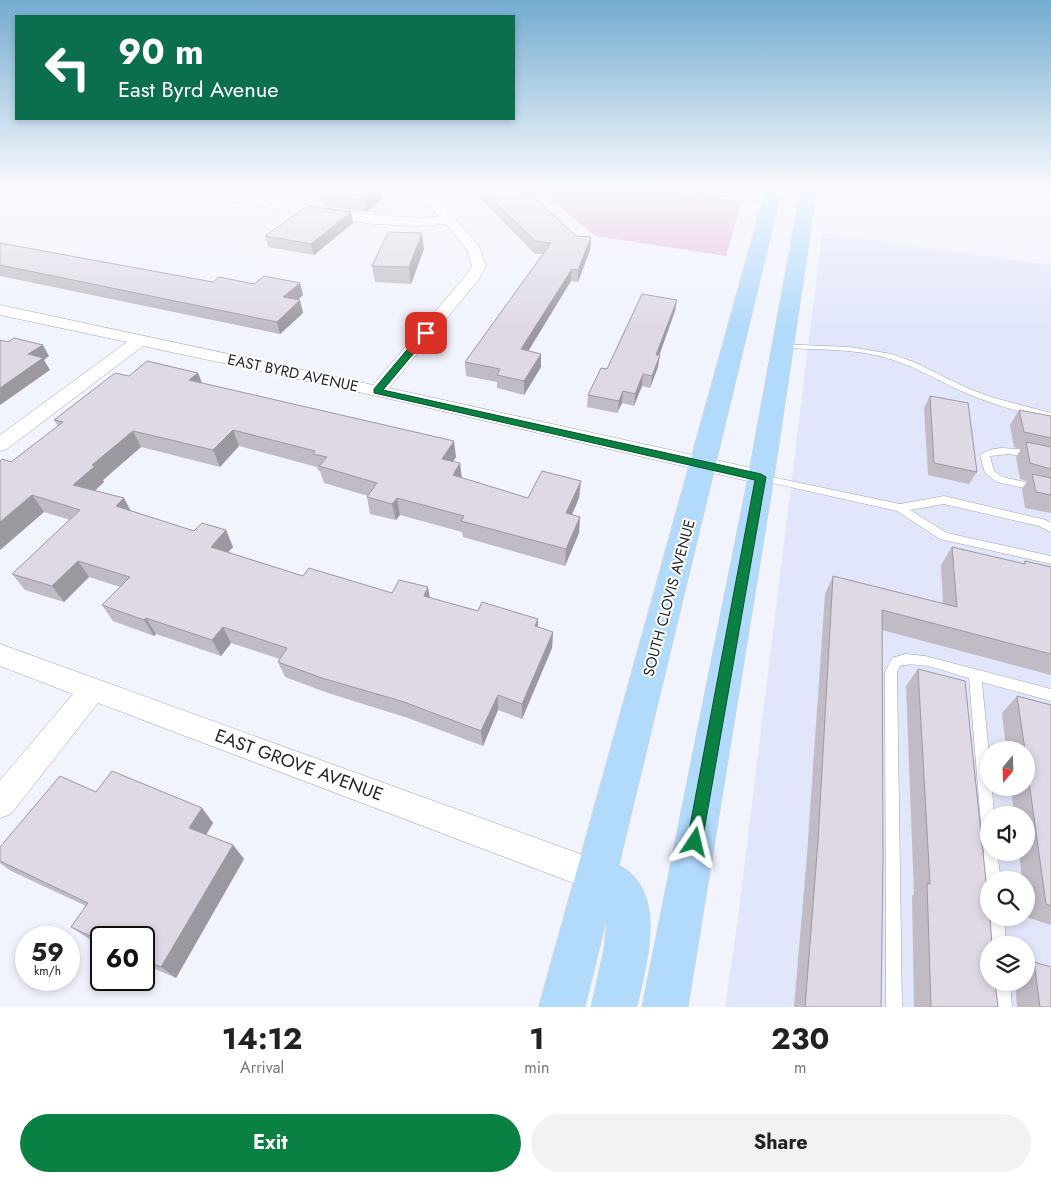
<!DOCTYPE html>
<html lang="en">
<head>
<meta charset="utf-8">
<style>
	:root { --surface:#fff; --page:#f2f2f2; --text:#222; --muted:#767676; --accent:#0b8043 }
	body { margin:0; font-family:Jost,sans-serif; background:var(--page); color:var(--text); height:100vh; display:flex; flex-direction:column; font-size:19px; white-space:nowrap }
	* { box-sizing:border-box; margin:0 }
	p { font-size:16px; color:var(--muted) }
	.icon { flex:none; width:28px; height:28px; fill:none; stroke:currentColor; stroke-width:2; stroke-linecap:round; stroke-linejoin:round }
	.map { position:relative; height:1007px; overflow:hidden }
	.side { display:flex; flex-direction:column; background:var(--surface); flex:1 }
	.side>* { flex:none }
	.hud { position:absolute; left:15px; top:15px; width:500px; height:105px; border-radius:0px; box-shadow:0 2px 8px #0003; background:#0b6e4f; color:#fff; overflow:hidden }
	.needle { width:32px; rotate:199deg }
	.fabs { position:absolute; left:980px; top:741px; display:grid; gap:10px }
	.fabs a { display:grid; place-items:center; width:55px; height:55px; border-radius:50%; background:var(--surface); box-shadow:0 2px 8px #0003; font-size:25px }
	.speed { position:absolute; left:15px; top:926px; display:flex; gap:10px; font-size:25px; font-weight:700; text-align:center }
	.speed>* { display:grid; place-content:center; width:65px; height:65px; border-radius:50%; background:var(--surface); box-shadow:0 2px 8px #0003; line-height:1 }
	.speed small { font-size:12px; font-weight:400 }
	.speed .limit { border:2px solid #111; border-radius:8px; background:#fff; color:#111 }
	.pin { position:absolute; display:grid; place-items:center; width:42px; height:42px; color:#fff; margin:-21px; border-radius:10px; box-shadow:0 2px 8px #0006 }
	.me { position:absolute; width:55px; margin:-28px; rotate:10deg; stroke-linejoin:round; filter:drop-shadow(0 0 4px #0008) }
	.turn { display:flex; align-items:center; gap:18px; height:105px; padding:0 20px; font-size:22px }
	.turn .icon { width:65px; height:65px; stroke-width:2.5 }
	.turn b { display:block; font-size:35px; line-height:42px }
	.eta { display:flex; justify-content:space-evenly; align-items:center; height:85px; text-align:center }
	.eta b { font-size:30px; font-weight:700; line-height:35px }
	.button { display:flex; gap:10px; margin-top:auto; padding:10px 20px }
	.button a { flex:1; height:58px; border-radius:30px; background:var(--accent); color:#fff; font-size:20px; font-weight:700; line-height:58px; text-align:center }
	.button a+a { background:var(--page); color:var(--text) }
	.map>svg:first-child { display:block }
	.built { fill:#e1e6fa; fill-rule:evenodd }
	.green { fill:#e4bcd8 }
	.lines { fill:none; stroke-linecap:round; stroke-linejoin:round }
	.lane-casing { stroke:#9fa2ae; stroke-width:1 }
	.street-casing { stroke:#9fa2ae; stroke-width:1 }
	.primary-casing { stroke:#d3d3d4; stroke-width:1 }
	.lane { fill:#fff; fill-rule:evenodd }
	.street { fill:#fff; fill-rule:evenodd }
	.primary { fill:#b1dafb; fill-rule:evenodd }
	.wall { fill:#c0bbc5 }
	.shaded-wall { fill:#9c98a0 }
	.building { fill:#dfd9e5; stroke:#9c98a0 }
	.route { fill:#0b8043; stroke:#07532c }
	.labels { text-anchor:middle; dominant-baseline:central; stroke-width:4; stroke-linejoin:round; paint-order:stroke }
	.street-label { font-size:15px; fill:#232429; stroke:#fff }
	.near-street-label { font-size:18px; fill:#232429; stroke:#fff }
</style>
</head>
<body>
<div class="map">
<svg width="1051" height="1007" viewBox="0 0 1051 1007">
	<rect width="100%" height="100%" fill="#f1f3fd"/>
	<g class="built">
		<polygon points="652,189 746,189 742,201"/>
		<path d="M822 233 1051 265V1007H725L738 918ZM989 750H1026V788H989ZM989 815H1026V852H989ZM989 880H1026V918H989ZM989 945H1026V982H989Z"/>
	</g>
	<polygon class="green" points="539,189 652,189 742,201 726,256 595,236"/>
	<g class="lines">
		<g class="lane-casing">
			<g id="lane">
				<polygon points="681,189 699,189 771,199 774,201 771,203"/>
				<path d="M779 344 849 347 892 354 916 363 967 388 991 397 1051 413V419C1020 412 989 404 959 390 937 380 916 367 893 360 857 348 819 350 782 348H779Z"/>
				<polygon points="1001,448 1018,449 1051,456 1051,462 1009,454 990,456 994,471 1003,477 1051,488 1051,494 997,482 985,473 980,455 989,450"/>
				<polygon points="762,475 900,504 944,496 1046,520 1051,523 1051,532 1039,526 944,504 910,510 947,533 1051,556 1051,564 940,539 897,511 759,480 757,478"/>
				<path d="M906 654 925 656 1051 689V701L982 682 989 755V788H992L994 815H989V843L984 841 982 836 969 678C949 673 921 660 900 666L897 672 902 1007H886L885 672 892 658Z"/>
				<path d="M989 845V852H997L1001 880H989V886C983 877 981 857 985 847Z"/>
				<polygon points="989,917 1004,918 1006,945 990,945"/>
				<polygon points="994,982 1010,982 1012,1007 996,1007"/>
			</g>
		</g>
		<g class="street-casing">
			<g id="street">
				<path d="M171 189C261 189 349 222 439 217L416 189H429L479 246 486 266 479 279 389 388 761 470 768 472 771 477 768 482 761 484 377 396 143 346 7 449 0 451V435L127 342 0 315V305L373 385 467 274 472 266 467 250 446 224 418 226 372 224 177 193Z"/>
				<polygon points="0,644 597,860 608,865 613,876 608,887 597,892 98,703 11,814 0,818 0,780 73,694 0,666"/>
			</g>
		</g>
		<g class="primary-casing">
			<g id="primary">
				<path d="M766 189H782L619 865C669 892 646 964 637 1007H591L604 949 607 918 585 1007H539Z"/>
				<polygon points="801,189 817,189 774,477 688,1007 642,1007 748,477"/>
			</g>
		</g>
		<use href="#lane" class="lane"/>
		<use href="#street" class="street"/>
		<use href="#primary" class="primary"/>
	</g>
	<g class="wall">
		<polygon points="311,189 383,189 384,200 381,199 366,212 323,206 320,194 324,191"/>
		<polygon points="471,189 517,189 576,236 591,237 590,250 578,282 571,281 528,351 541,367 524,395 497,388 497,382 466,376 465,362 543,254 535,254"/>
		<polygon points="353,223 314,255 268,247 265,236"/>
		<polygon points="0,243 213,282 254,284 300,283 303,295 297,300 300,300 303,313 280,334 0,276"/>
		<polygon points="424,249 411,284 375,282 372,266"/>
		<polygon points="677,300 675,311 659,355 658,367 650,388 642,386 634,406 622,403 617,413 587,407 588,395 607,369"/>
		<polygon points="198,373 202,383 456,457 453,461 462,478 528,498 579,498 572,515 580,517 579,533 565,566 463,537 462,532 400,515 396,520 370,514 367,497 368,496 324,483 320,471 318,470 317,467 239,446 220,467 141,447 103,480 104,482 95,491 131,511 194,531 226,530 233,547 228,552 303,576 392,593 430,598 553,632 552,648 522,719 498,710 483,746 408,718 328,693 285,677 278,662 280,659 231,643 221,656 156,634 154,636 113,621 102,605 120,587 89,577 64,602 25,590 12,574 70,520 44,512 0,550 58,426 54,420 129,376"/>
		<polygon points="930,396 977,472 969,484 928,475 924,408"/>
		<polygon points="1019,410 1051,416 1051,513 1025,508 1022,489 1027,481 1020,479 1016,457 1021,449 1014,447 1010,425"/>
		<polygon points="952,547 1023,564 1025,561 1051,567 1051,675 882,630 881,1007 794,1007 807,855 825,594 833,576 943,604 941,565"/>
		<polygon points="918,669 998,1007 914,1007 912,896 914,894 906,686"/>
		<polygon points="1017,696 1051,705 1051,925 1026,917 1026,880 1022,880 1019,852 1026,852 1026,815 1014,815 1011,788 1026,788 1026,750 1006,750 1002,713"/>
		<polygon points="96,792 202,808 213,823 206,835 233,845 244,859 176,978 144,964 144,938 101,938 101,945 89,939 71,927 86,906 11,871 0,863 0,847"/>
		<polygon points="1034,962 1051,1007 1017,1007 1015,982 1026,982 1026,966"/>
	</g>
	<g class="shaded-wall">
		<polygon points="378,189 380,189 381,200 366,212 364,200"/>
		<polygon points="351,212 353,223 314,255 311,244"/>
		<polygon points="422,233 424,249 411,284 409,267"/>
		<polygon points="591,237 590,250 578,282 578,270"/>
		<polygon points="572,269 571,281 521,363 521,349"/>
		<polygon points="300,283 303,295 286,310 283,297"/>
		<polygon points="300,300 303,313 280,334 277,322"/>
		<polygon points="677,300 675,311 655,367 656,355"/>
		<polygon points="43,345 49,356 44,360 50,370 0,405 0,388 28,354"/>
		<polygon points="541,354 541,367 524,395 524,381"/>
		<polygon points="660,355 658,367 650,388 652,376"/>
		<polygon points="198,373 204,389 189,380"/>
		<polygon points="643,374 642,386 634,406 635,394"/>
		<polygon points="623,391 622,403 617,413 619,401"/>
		<polygon points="233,430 239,446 220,467 213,450"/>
		<polygon points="133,431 141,447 103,480 104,482 83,501 73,485 92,465"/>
		<polygon points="454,441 456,457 444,475 442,459"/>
		<polygon points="460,463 462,479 453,475"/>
		<polygon points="581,481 579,498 565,530 566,513"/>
		<polygon points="32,495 44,512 0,550 0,522"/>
		<polygon points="124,498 133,515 116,506"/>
		<polygon points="397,498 400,515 396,520 392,504"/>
		<polygon points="580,517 579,533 565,566 566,549"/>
		<polygon points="226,530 233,547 218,563 211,547"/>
		<polygon points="78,561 89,577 64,602 52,586"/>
		<polygon points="428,587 431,604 424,596"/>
		<polygon points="146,618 156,634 154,636 144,620"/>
		<polygon points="538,619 538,635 535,626"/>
		<polygon points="223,627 231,643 221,656 212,640"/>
		<polygon points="553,632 552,648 522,719 522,704"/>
		<polygon points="498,695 498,710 483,746 481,731"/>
		<polygon points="202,808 213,823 201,843 189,828"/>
		<polygon points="233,845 244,859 176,978 161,967"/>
	</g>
	<g class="building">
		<polygon points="327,189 378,189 364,200 320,194"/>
		<polygon points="482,189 517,189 525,196 532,195 576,236 591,237 578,270 572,269 521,349 541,354 524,381 497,375 500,369 465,362 551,243 535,241"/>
		<polygon points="307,206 351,212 311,244 265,236"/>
		<polygon points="388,232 422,233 409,267 372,266"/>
		<polygon points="0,243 213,282 219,277 254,284 264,276 300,283 283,297 300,300 277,322 0,265"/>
		<polygon points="642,294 677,300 656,355 660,355 652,376 643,374 635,394 623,391 619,401 588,395 601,368 607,369"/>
		<polygon points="14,338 43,345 28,354 43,358 0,388 0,340 8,342"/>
		<polygon points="147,361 198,373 189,380 454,441 442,459 460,463 453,475 528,498 542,471 581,481 566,513 580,517 566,549 461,521 464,516 397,498 392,504 367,497 377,483 319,466 327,457 313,454 315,451 233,430 213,450 133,431 92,465 95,466 73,485 124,498 116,506 194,531 202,523 226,530 211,547 303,576 309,568 392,593 399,580 428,587 424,596 478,611 482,602 538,619 535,626 553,632 522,704 498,695 481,731 404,702 322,678 278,662 287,648 223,627 212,640 146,618 144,620 102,605 130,577 78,561 52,586 12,574 80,510 32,495 0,522 0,461 2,459 11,462 63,422 54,420 115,373 129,376"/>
		<polygon points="930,396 968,403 977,472 934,463"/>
		<polygon points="1019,410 1051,416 1051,438 1024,432"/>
		<polygon points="1026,442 1051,447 1051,469 1030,463"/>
		<polygon points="1032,474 1051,478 1051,495 1036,492"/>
		<polygon points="952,547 1025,564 1025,561 1051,567 1051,654 882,610 883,858 881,1007 805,1007 818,841 833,576 957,607"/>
		<polygon points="918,669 965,681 988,900 989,918 990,918 992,945 989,945 989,982 995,982 998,1007 931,1007 927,883 930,884"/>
		<polygon points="1017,696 1051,705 1051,906 1046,904 1026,760 1026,750 1025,750"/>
		<polygon points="112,771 202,808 189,828 233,845 161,967 144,960 144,938 101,938 101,941 71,927 88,903 0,861 0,847 60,776 96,792"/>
		<polygon points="1034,962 1051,967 1051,1007 1040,1007"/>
	</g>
	<linearGradient id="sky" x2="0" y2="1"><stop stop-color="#74acd0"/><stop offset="0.57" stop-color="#f9fafe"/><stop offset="1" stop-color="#f9fafe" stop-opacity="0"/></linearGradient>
	<rect width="1051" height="330" fill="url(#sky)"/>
	<polygon class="route" points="426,331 430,333 429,335 383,390 761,474 766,477 701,848 695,850 689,848 687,842 755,480 374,393 374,389 422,332"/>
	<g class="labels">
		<g class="street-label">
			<text transform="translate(293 373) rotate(12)">EAST BYRD AVENUE</text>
			<text transform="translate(669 598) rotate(-75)">SOUTH CLOVIS AVENUE</text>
		</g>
		<g class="near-street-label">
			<text transform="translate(299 765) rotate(20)">EAST GROVE AVENUE</text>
		</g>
	</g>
</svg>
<div class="fabs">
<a><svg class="needle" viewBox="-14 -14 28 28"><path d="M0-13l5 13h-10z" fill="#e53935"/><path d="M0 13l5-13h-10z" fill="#767676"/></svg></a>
<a><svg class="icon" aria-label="sound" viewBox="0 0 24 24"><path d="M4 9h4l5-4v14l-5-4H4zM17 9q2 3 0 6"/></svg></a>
<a><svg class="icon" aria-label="search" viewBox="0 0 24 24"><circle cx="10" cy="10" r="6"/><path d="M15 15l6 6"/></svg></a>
<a><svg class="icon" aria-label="layers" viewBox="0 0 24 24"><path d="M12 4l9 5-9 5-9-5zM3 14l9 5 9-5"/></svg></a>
</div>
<div class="speed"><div>59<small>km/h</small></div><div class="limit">60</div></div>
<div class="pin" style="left:426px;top:333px;background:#d93025"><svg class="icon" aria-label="arrive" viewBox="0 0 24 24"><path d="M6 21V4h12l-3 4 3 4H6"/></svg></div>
<svg class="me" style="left:695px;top:842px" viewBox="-20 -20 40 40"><path d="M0-17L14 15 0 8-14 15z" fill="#0b8043" stroke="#fff" stroke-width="4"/></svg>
<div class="hud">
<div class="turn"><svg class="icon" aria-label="left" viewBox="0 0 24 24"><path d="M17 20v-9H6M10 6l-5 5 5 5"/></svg><div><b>90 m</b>East Byrd Avenue</div></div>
</div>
</div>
<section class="side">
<div class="eta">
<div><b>14:12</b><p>Arrival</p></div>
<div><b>1</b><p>min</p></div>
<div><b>230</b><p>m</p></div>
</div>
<div class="button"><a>Exit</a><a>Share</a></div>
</section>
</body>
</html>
